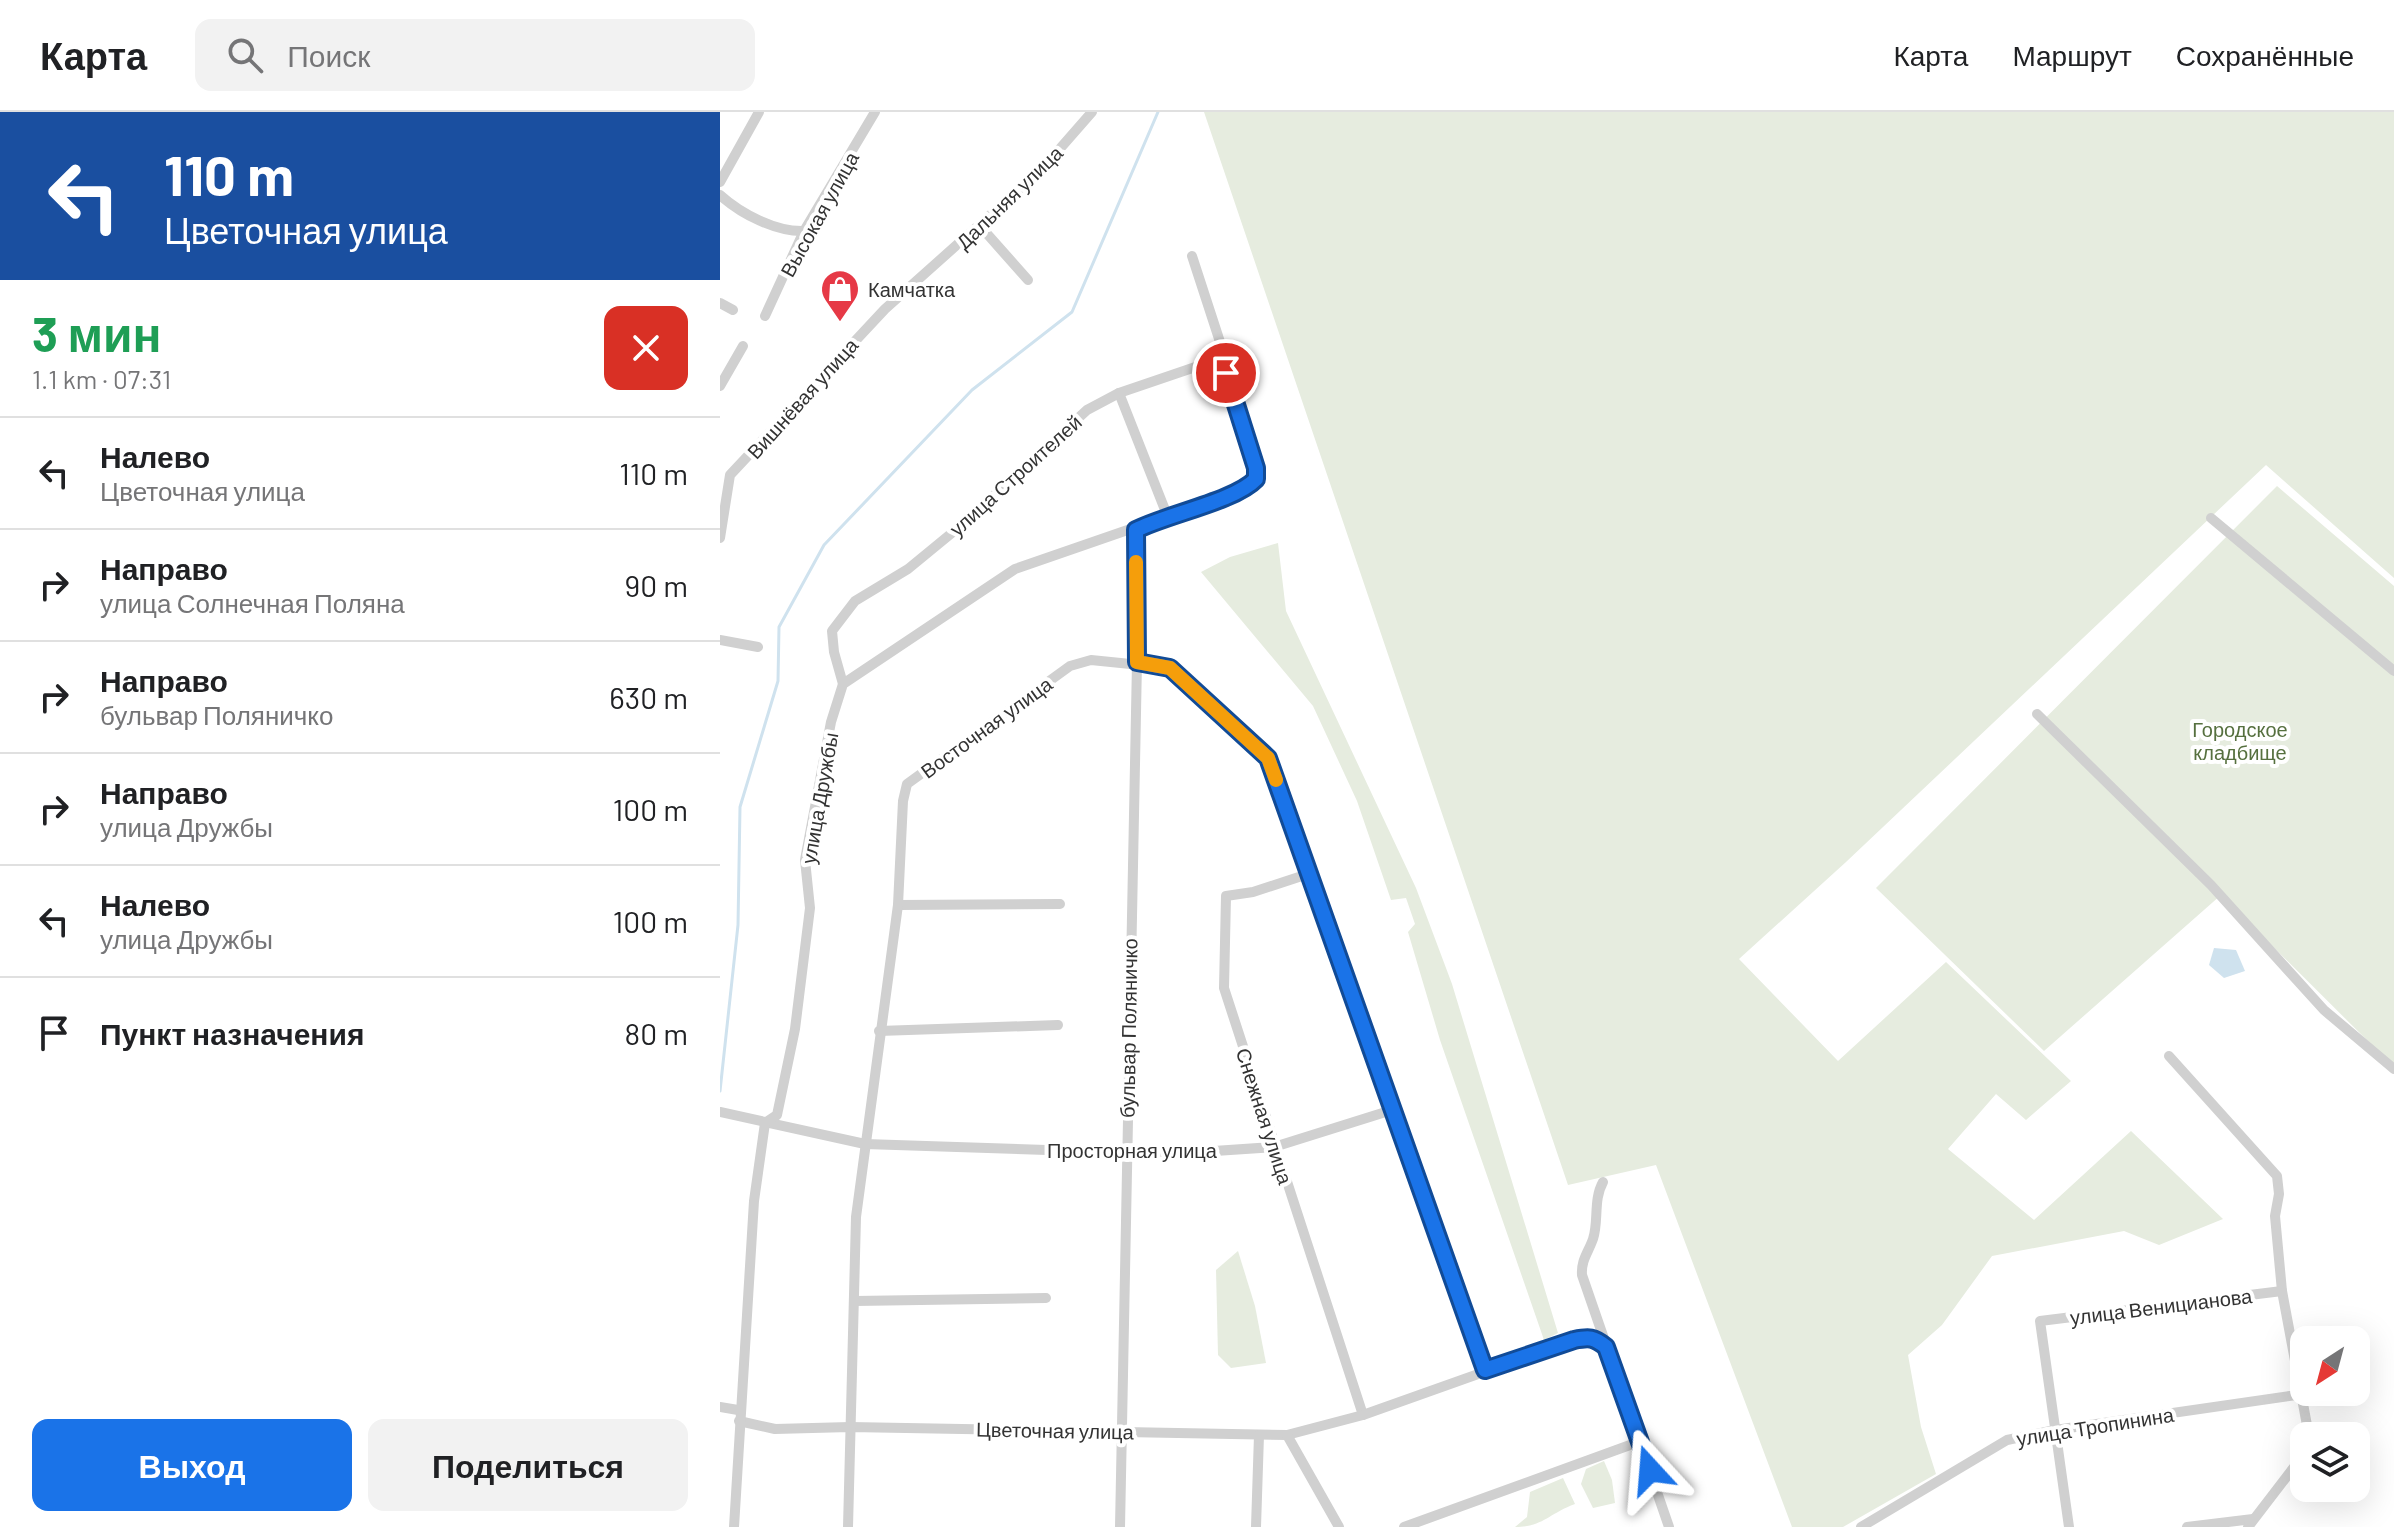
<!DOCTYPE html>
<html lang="ru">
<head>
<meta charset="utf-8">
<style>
	:root { --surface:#fff; --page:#f2f2f2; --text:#202124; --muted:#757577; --line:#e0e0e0; --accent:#1a73e8 }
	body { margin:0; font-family:Barlow,sans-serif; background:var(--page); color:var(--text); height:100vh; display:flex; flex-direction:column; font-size:30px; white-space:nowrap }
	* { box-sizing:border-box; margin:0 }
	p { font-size:26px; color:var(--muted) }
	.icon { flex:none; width:44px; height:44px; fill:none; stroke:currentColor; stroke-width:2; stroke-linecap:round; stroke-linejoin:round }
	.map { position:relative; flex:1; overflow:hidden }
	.drawer { display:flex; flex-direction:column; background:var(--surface); width:720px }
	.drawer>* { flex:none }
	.top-card { background:#1a4fa0; color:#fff; overflow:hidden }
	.needle { width:52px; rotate:216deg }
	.fabs { position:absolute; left:1570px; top:1214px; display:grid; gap:16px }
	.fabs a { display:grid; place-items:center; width:80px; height:80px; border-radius:16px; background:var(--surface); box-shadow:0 8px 32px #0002; font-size:40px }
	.pin { position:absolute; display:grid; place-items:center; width:68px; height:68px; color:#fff; margin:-34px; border:4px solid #fff; border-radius:50%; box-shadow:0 2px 8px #0007 }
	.me { position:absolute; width:88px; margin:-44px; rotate:341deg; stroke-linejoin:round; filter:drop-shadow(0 0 6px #0008) }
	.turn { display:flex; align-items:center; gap:28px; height:168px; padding:0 32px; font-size:36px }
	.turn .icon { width:104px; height:104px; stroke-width:2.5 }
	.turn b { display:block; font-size:56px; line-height:68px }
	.round { display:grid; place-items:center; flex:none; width:84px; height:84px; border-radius:16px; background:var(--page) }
	.summary { display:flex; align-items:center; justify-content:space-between; height:136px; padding:0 32px }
	h1 { font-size:48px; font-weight:700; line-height:60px; color:#1e9e55 }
	.action { display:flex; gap:16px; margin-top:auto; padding:16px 32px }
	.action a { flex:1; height:92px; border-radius:16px; background:var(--accent); color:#fff; font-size:32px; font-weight:700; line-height:92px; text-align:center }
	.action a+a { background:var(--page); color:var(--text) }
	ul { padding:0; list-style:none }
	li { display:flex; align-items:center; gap:24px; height:112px; padding:0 32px; border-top:2px solid var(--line) }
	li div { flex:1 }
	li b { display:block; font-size:30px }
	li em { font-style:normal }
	header { display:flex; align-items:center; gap:48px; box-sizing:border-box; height:112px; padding:0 40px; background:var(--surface); border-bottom:2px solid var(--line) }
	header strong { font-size:38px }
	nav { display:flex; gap:44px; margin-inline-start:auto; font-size:28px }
	.search { width:560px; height:72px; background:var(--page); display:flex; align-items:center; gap:20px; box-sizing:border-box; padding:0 28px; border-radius:16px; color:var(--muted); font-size:30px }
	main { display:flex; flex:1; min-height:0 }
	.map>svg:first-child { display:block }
	.green { fill:#e6ecdf }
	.water { fill:#cfe2ee }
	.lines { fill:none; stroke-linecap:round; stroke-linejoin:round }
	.stream { stroke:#cfe2ee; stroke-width:3 }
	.minor { stroke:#d0d0d0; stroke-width:10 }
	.route-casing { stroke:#114b97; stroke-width:20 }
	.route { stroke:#1a73e8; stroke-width:14 }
	.slow { stroke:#f59e0b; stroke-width:14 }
	.labels { text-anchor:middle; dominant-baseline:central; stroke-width:8; stroke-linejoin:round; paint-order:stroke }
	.street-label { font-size:20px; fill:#333; stroke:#fff }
	.poi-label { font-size:20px; fill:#333; stroke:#fff; text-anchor:start }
	.park-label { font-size:20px; fill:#56703f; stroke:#fff }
</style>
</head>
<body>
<header>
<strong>Карта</strong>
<div class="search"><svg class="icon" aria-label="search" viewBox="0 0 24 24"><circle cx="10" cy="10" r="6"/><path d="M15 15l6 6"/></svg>Поиск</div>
<nav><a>Карта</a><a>Маршрут</a><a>Сохранённые</a></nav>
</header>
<main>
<section class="drawer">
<div class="top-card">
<div class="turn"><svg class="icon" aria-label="left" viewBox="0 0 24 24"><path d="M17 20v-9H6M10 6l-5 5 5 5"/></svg><div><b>110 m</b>Цветочная улица</div></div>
</div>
<div class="summary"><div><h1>3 мин</h1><p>1.1 km · 07:31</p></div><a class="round" style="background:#d93025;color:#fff"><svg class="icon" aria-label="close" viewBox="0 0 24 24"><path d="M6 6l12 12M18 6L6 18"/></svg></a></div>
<ul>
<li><svg class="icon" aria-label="left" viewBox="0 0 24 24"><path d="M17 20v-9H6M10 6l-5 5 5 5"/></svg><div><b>Налево</b><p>Цветочная улица</p></div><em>110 m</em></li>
<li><svg class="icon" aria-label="right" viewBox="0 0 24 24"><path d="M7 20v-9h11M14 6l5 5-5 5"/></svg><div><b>Направо</b><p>улица Солнечная Поляна</p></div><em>90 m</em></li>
<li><svg class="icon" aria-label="right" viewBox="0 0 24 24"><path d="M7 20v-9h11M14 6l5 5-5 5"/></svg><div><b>Направо</b><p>бульвар Поляничко</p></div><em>630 m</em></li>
<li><svg class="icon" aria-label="right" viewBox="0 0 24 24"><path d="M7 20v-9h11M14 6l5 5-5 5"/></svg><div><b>Направо</b><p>улица Дружбы</p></div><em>100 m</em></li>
<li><svg class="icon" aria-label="left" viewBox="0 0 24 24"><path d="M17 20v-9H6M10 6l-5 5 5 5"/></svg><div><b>Налево</b><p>улица Дружбы</p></div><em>100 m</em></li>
<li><svg class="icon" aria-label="arrive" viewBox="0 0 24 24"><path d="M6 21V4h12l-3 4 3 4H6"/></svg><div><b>Пункт назначения</b></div><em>80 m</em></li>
</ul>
<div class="action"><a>Выход</a><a>Поделиться</a></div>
</section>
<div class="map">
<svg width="1674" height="1415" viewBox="0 0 1674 1415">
	<rect width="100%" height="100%" fill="#fff"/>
	<g class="green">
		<polygon points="484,0 1674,0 1674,466 1546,353 1126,750 1019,847 1118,949 1226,850 1351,969 1306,1008 1276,982 1228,1037 1314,1108 1411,1019 1503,1107 1439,1133 1404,1119 1272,1144 1222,1213 1188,1243 1201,1315 1216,1362 1123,1415 1072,1415 936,1053 848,1073"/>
		<polygon points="1557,374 1674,474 1674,955 1501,783 1324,939 1156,776"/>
		<polygon points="558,431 566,499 696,776 732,872 838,1221 824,1228 720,928 688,820 695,812 686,786 671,788 637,689 593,594 481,460 510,445"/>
		<polygon points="518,1139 535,1194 546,1251 511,1256 498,1243 496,1158"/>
		<polygon points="884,1349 892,1368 895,1391 873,1396 861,1372 866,1357"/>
		<path d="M843 1366 855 1392C828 1402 823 1415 795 1415L807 1405 810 1380Z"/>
	</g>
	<polygon class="water" points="1494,836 1516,838 1525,859 1504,866 1489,853"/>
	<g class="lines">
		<polyline class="stream" points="0,979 18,813 20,695 58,569 59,515 104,433 252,278 352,200 438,0"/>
		<g class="minor">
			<polyline points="0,70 39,0"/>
			<path d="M0 83C21 102 56 120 84 119"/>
			<polyline points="261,115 308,168"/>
			<polyline points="0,191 13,198"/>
			<polyline points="45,204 84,119 155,0"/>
			<polyline points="0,274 23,234"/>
			<polyline points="399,281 447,403"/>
			<polyline points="1491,406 1674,559"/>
			<polyline points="0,426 10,363 165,197 323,56 372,0"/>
			<polyline points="0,528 38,535"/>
			<polyline points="123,572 114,540 112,519 135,489 188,457 244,411 367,298 399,281 493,249 501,233 472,144"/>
			<polyline points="1317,602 1491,773 1604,898 1674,957"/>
			<polyline points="591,761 533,780 506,784 504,876 643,1303"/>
			<polyline points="178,793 340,792"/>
			<polyline points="159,919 338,913"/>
			<polyline points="1449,944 1557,1064 1559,1082 1555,1104 1562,1179 1589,1324"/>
			<polyline points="0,1000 145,1032 450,1042 554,1035 672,998"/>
			<path d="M883 1070C873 1088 879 1109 873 1127 868 1141 861 1148 862 1163L949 1415"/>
			<polyline points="135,1189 326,1186"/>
			<polyline points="0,1295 18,1298"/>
			<polyline points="19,1309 55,1317 130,1315 567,1323 643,1303 854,1228 869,1225 886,1235"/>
			<polyline points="567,1323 619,1415"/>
			<polyline points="14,1415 34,1089 45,1011 57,1003 75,917 90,796 85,748 111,610 123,572 295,457 526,377 536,367 536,356 506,261"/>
			<polyline points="128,1415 136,1105 178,793 183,689 187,672 350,554 371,548 450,556 548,646 765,1258"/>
			<polyline points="400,1415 417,550 416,418"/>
			<polyline points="536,1415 539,1323"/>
			<polyline points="684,1415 921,1329"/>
			<polyline points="1141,1415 1287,1328 1335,1318 1583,1282"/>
			<polyline points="1349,1415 1320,1209 1562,1179"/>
			<polyline points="1467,1415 1533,1407"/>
			<polyline points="1528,1415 1584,1342"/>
		</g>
	</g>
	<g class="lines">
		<g class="route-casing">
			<path id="route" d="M506 261 536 356V367C515 389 448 402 416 418L417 550 450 556 548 646 765 1258 854 1228C869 1225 874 1225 886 1235L930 1358"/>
		</g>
		<use href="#route" class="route"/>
		<polyline class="slow" points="416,450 417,550 450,556 548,646 556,668"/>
	</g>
	<defs>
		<g id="shop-pin" transform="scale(2)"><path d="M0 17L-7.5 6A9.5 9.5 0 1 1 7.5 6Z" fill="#e63946" stroke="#fff"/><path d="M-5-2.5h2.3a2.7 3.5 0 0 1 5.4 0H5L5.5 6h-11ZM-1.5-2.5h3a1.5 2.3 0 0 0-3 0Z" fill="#fff"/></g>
	</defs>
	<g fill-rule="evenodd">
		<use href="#shop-pin" x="120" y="177"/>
	</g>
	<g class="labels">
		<g class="street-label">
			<text transform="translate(289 85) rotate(-44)">Дальняя улица</text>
			<text transform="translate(99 102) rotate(-61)">Высокая улица</text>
			<text transform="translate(82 286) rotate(-48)">Вишнёвая улица</text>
			<text transform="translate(295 363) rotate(-42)">улица Строителей</text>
			<text transform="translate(266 615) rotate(-36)">Восточная улица</text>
			<text transform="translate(99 686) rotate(-80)">улица Дружбы</text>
			<text transform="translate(408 916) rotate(-89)">бульвар Поляничко</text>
			<text transform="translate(545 1004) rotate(72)">Снежная улица</text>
			<text x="412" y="1038">Просторная улица</text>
			<text transform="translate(1441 1194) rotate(-7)">улица Веницианова</text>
			<text transform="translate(1375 1314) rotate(-9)">улица Тропинина</text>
			<text transform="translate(335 1318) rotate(1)">Цветочная улица</text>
		</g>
		<g class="poi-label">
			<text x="148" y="177">Камчатка</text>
		</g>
		<g class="park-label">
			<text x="1520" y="617">Городское<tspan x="1520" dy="23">кладбище</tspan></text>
		</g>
	</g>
</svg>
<div class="fabs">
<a><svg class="needle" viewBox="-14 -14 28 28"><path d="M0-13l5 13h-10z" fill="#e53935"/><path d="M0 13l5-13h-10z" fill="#757577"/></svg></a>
<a><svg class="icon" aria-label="layers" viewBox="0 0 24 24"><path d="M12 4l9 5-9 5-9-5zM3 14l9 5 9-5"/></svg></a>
</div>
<div class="pin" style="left:506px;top:261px;background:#d93025"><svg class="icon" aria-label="arrive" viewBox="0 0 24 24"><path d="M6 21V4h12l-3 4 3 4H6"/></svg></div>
<svg class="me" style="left:930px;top:1358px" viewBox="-20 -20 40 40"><path d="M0-17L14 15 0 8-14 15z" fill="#1a73e8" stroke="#fff" stroke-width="4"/></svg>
</div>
</main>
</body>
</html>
